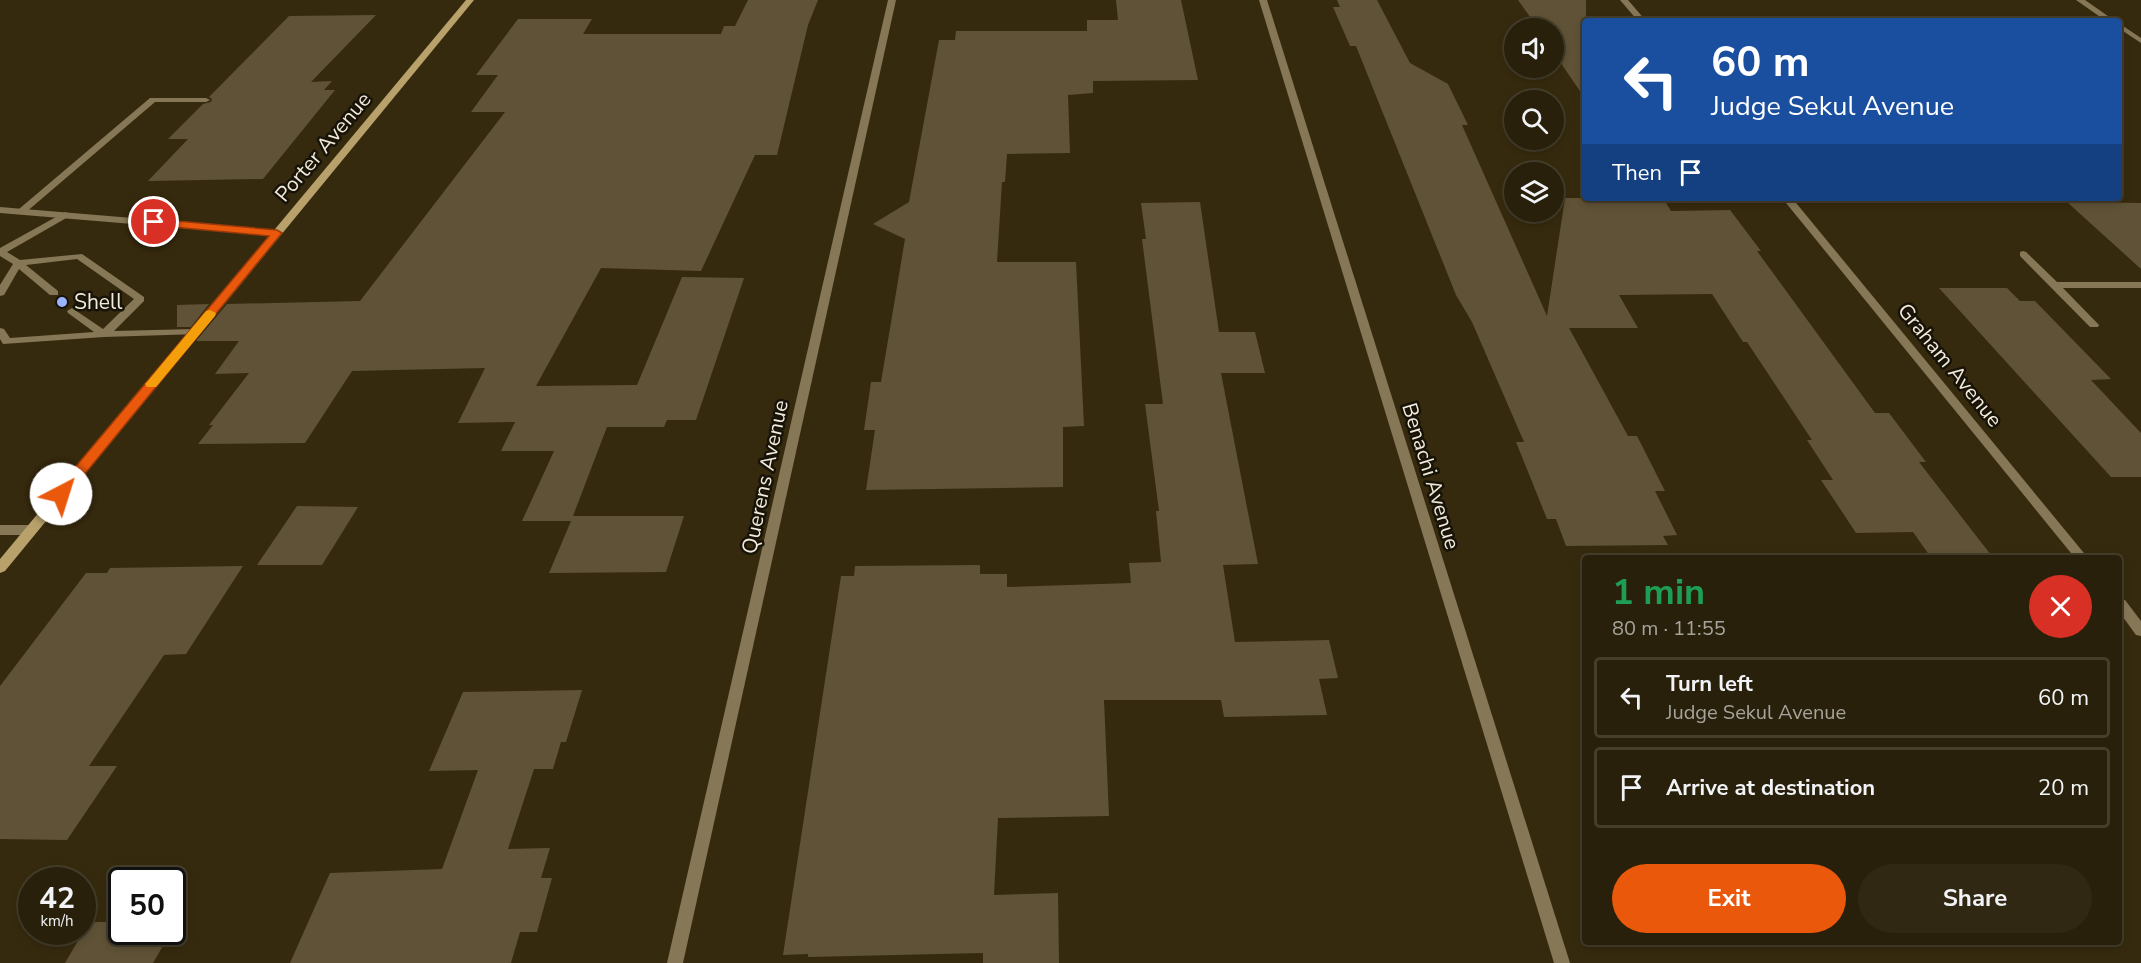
<!DOCTYPE html>
<html lang="en">
<head>
<meta charset="utf-8">
<style>
	:root { --surface:#28200a; --page:#302813; --text:#f1f3f6; --muted:#a5a39c; --line:#443e2b; --accent:#ea580c }
	body { margin:0; font-family:"Nunito Sans",sans-serif; background:var(--page); color:var(--text); height:100vh; display:flex; flex-direction:column; font-size:22px; white-space:nowrap }
	* { box-sizing:border-box; margin:0 }
	p { font-size:20px; color:var(--muted) }
	.icon { flex:none; width:33px; height:33px; fill:none; stroke:currentColor; stroke-width:2; stroke-linecap:round; stroke-linejoin:round }
	.map { position:relative; flex:1; overflow:hidden }
	.sheet { position:absolute; left:1582px; top:555px; width:540px; height:390px; display:flex; flex-direction:column; background:var(--surface); border-radius:6px; box-shadow:0 3px 9px #0003,0 0 0 2px var(--line) }
	.sheet>* { flex:none }
	.top-card { position:absolute; left:1582px; top:18px; width:540px; height:183px; border-radius:6px; box-shadow:0 3px 9px #0003,0 0 0 2px var(--line); background:#1a4fa0; color:#fff; overflow:hidden }
	.fabs { position:absolute; left:1504px; top:18px; display:grid; gap:12px }
	.fabs a { display:grid; place-items:center; width:60px; height:60px; border-radius:50%; background:var(--surface); box-shadow:0 3px 9px #0003,0 0 0 2px var(--line); font-size:30px }
	.speed { position:absolute; left:18px; top:867px; display:flex; gap:12px; font-size:30px; font-weight:700; text-align:center }
	.speed>* { display:grid; place-content:center; width:78px; height:78px; border-radius:50%; background:var(--surface); box-shadow:0 3px 9px #0003,0 0 0 2px var(--line); line-height:1 }
	.speed small { font-size:15px; font-weight:400 }
	.speed .limit { border:3px solid #111; border-radius:9px; background:#fff; color:#111 }
	.pin { position:absolute; display:grid; place-items:center; width:51px; height:51px; color:#fff; margin:-26px; border:3px solid #fff; border-radius:50%; box-shadow:0 2px 6px #0007 }
	.me { position:absolute; width:66px; margin:-33px; rotate:40deg; stroke-linejoin:round; filter:drop-shadow(0 0 4px #0008) }
	.turn { display:flex; align-items:center; gap:21px; height:126px; padding:0 30px; font-size:27px }
	.turn .icon { width:78px; height:78px; stroke-width:2.5 }
	.turn b { display:block; font-size:42px; line-height:51px }
	.then { display:flex; align-items:center; height:57px; padding:0 30px; background:#0003; gap:12px; font-size:22px }
	.round { display:grid; place-items:center; flex:none; width:63px; height:63px; border-radius:32px; background:var(--page) }
	.headline { display:flex; align-items:center; justify-content:space-between; height:102px; padding:0 30px }
	h1 { font-size:36px; font-weight:700; line-height:45px; color:#1e9e55 }
	.action { display:flex; gap:12px; margin-top:auto; padding:12px 30px }
	.action a { flex:1; height:69px; border-radius:36px; background:var(--accent); color:#fff; font-size:24px; font-weight:700; line-height:69px; text-align:center }
	.action a+a { background:var(--page); color:var(--text) }
	ul { padding:0; list-style:none }
	li { display:flex; align-items:center; gap:18px; height:81px; margin:0 12px 9px; padding:0 18px; border:3px solid var(--line); border-radius:6px }
	li div { flex:1 }
	li b { display:block; font-size:22px }
	li em { font-style:normal }
	.map>svg:first-child { display:block }
	.building { fill:#5f5236 }
	.lines { fill:none; stroke-linecap:round; stroke-linejoin:round }
	.service { fill:#867756; fill-rule:evenodd }
	.minor { fill:#867756; fill-rule:evenodd }
	.tertiary { fill:#867756; fill-rule:evenodd }
	.secondary { fill:#b9a16c; fill-rule:evenodd }
	.route { fill:#ea580c; stroke:#983908; stroke-width:1.5 }
	.slow { fill:#f59e0b }
	.poi-dot { fill:#9ab5fd; stroke:#181308; stroke-width:2 }
	.labels { text-anchor:middle; dominant-baseline:central; stroke-width:5; stroke-linejoin:round; paint-order:stroke }
	.street-label { font-size:21px; fill:#f2eada; stroke:#181308 }
	.poi-label { font-size:21px; fill:#f2eada; stroke:#181308; text-anchor:start }
</style>
</head>
<body>
<div class="map">
<svg width="2141" height="963" viewBox="0 0 2141 963">
	<rect width="100%" height="100%" fill="#362a0e"/>
	<g class="building">
		<polygon points="748,0 818,0 808,25 777,155 755,155 701,271 601,268 536,386 637,385 682,277 744,278 696,420 667,420 664,427 607,427 573,516 684,516 666,572 549,573 571,521 522,521 554,451 501,451 515,422 458,423 485,368 352,371 305,443 198,444 213,425 209,425 249,373 215,374 239,341 196,341 227,304 360,301 505,112 471,112 498,75 476,75 518,19 592,19 583,34 721,34 724,26 735,26"/>
		<polygon points="1116,0 1181,0 1198,80 1093,81 1093,93 1068,95 1070,153 1007,154 1005,182 1002,182 997,262 1076,262 1084,426 1063,427 1063,487 866,490 875,430 864,430 871,382 881,382 905,239 873,224 909,202 939,40 955,40 956,31 1087,31 1087,20 1118,20"/>
		<polygon points="1337,0 1377,0 1410,63 1448,84 1468,125 1462,125 1547,316 1565,198 1663,198 1671,211 1730,210 1761,251 1757,251 1875,413 1889,413 1926,462 1919,462 1991,555 1930,556 1913,532 1856,533 1821,480 1833,480 1807,440 1812,440 1747,342 1743,342 1712,294 1619,295 1638,328 1569,328 1628,436 1637,436 1665,491 1655,491 1677,535 1663,536 1668,545 1566,546 1556,519 1547,519 1516,442 1524,442 1472,322 1456,295 1356,46 1350,46 1333,7 1340,7"/>
		<polygon points="1518,0 1586,0 1586,100 1554,53 1554,28 1538,28"/>
		<polygon points="376,15 311,82 332,81 324,90 335,90 263,179 148,181 188,139 168,139 203,104 211,102 212,99 209,97 289,16"/>
		<polygon points="1200,202 1219,332 1255,332 1265,373 1221,373 1258,564 1223,565 1235,642 1329,640 1338,678 1319,679 1327,715 1224,717 1221,700 1104,700 1109,816 998,818 994,895 1058,893 1059,963 983,963 983,953 808,957 808,954 783,955 841,576 854,576 855,566 980,565 980,574 1007,574 1007,587 1131,583 1129,563 1161,562 1156,511 1159,511 1145,404 1163,404 1142,239 1146,239 1141,203"/>
		<polygon points="2067,202 2141,203 2141,269"/>
		<polygon points="1939,288 2007,288 2020,301 2035,301 2111,379 2091,380 2141,433 2141,477 2111,477"/>
		<polygon points="209,304 191,327 177,327 177,305"/>
		<polygon points="297,506 358,507 322,565 257,565"/>
		<polygon points="243,566 186,654 164,655 89,766 117,766 67,840 0,839 0,686 86,573 107,573 110,568"/>
		<polygon points="582,690 566,742 561,742 553,769 534,769 508,849 550,848 541,878 552,878 537,932 520,932 511,963 290,963 330,873 442,869 478,770 429,771 463,692"/>
		<polygon points="89,922 122,922 122,932 171,932 153,963 65,963"/>
	</g>
	<g class="lines">
		<g class="service">
			<polygon points="150,98 206,98 210,100 206,102 155,102 25,213 19,213 19,209"/>
			<polygon points="65,212 68,213 68,217 7,252 20,260 82,254 144,297 144,301 114,331 195,329 199,330 200,332 199,334 104,337 3,344 0,339 0,328 4,329 10,338 94,332 68,313 67,311 72,308 103,329 134,299 77,259 26,265 58,291 58,295 50,295 19,269 4,295 0,296 0,285 13,264 0,256 0,248"/>
		</g>
		<g class="minor">
			<polygon points="888,0 896,0 683,963 667,963"/>
			<polygon points="1259,0 1267,0 1570,963 1554,963"/>
			<polygon points="1620,0 1628,0 1646,21 1638,21"/>
			<polygon points="2076,0 2085,0 2115,21 2106,21"/>
			<polygon points="2120,24 2141,38 2141,43 2120,29"/>
			<polygon points="1782,198 1792,198 2088,558 2075,558"/>
			<polygon points="2023,251 2026,252 2057,282 2141,282 2141,288 2063,288 2099,325 2098,327 2090,327 2020,256 2020,252"/>
			<polygon points="0,525 31,525 35,527 37,530 35,533 31,535 0,535"/>
			<polygon points="2120,599 2125,600 2141,621 2141,636 2136,635 2120,613"/>
		</g>
		<polygon class="tertiary" points="0,207 277,230 282,233 277,236 0,213"/>
		<polygon class="secondary" points="466,0 474,0 5,571 0,573 0,559"/>
	</g>
	<polygon class="route" points="154,219 277,230 282,233 66,497 56,497 54,494 56,490 269,236 151,225 151,220"/>
	<polygon class="slow" points="210,310 216,313 215,316 156,387 147,387 145,384 147,382 206,311"/>
	<circle class="poi-dot" cx="62" cy="302" r="6"/>
	<g class="labels">
		<g class="street-label">
			<text transform="translate(323 147) rotate(-50)">Porter Avenue</text>
			<text transform="translate(1950 365) rotate(51)">Graham Avenue</text>
			<text transform="translate(1431 476) rotate(73)">Benachi Avenue</text>
			<text transform="translate(765 477) rotate(-78)">Querens Avenue</text>
		</g>
		<g class="poi-label">
			<text x="74" y="302">Shell</text>
		</g>
	</g>
</svg>
<div class="fabs">
<a><svg class="icon" aria-label="sound" viewBox="0 0 24 24"><path d="M4 9h4l5-4v14l-5-4H4zM17 9q2 3 0 6"/></svg></a>
<a><svg class="icon" aria-label="search" viewBox="0 0 24 24"><circle cx="10" cy="10" r="6"/><path d="M15 15l6 6"/></svg></a>
<a><svg class="icon" aria-label="layers" viewBox="0 0 24 24"><path d="M12 4l9 5-9 5-9-5zM3 14l9 5 9-5"/></svg></a>
</div>
<div class="speed"><div>42<small>km/h</small></div><div class="limit">50</div></div>
<div class="pin" style="left:154px;top:222px;background:#d93025"><svg class="icon" aria-label="arrive" viewBox="0 0 24 24"><path d="M6 21V4h12l-3 4 3 4H6"/></svg></div>
<svg class="me" style="left:61px;top:494px" viewBox="-20 -20 40 40"><circle r="19" fill="#fff"/><path d="M0-13L10 11 0 6-10 11z" fill="#ea580c"/></svg>
<div class="top-card">
<div class="turn"><svg class="icon" aria-label="left" viewBox="0 0 24 24"><path d="M17 20v-9H6M10 6l-5 5 5 5"/></svg><div><b>60 m</b>Judge Sekul Avenue</div></div>
<div class="then">Then<svg class="icon" aria-label="arrive" viewBox="0 0 24 24"><path d="M6 21V4h12l-3 4 3 4H6"/></svg></div>
</div>
<section class="sheet">
<div class="headline"><div><h1>1 min</h1><p>80 m · 11:55</p></div><a class="round" style="background:#d93025;color:#fff"><svg class="icon" aria-label="close" viewBox="0 0 24 24"><path d="M6 6l12 12M18 6L6 18"/></svg></a></div>
<ul>
<li><svg class="icon" aria-label="left" viewBox="0 0 24 24"><path d="M17 20v-9H6M10 6l-5 5 5 5"/></svg><div><b>Turn left</b><p>Judge Sekul Avenue</p></div><em>60 m</em></li>
<li><svg class="icon" aria-label="arrive" viewBox="0 0 24 24"><path d="M6 21V4h12l-3 4 3 4H6"/></svg><div><b>Arrive at destination</b></div><em>20 m</em></li>
</ul>
<div class="action"><a>Exit</a><a>Share</a></div>
</section>
</div>
</body>
</html>
